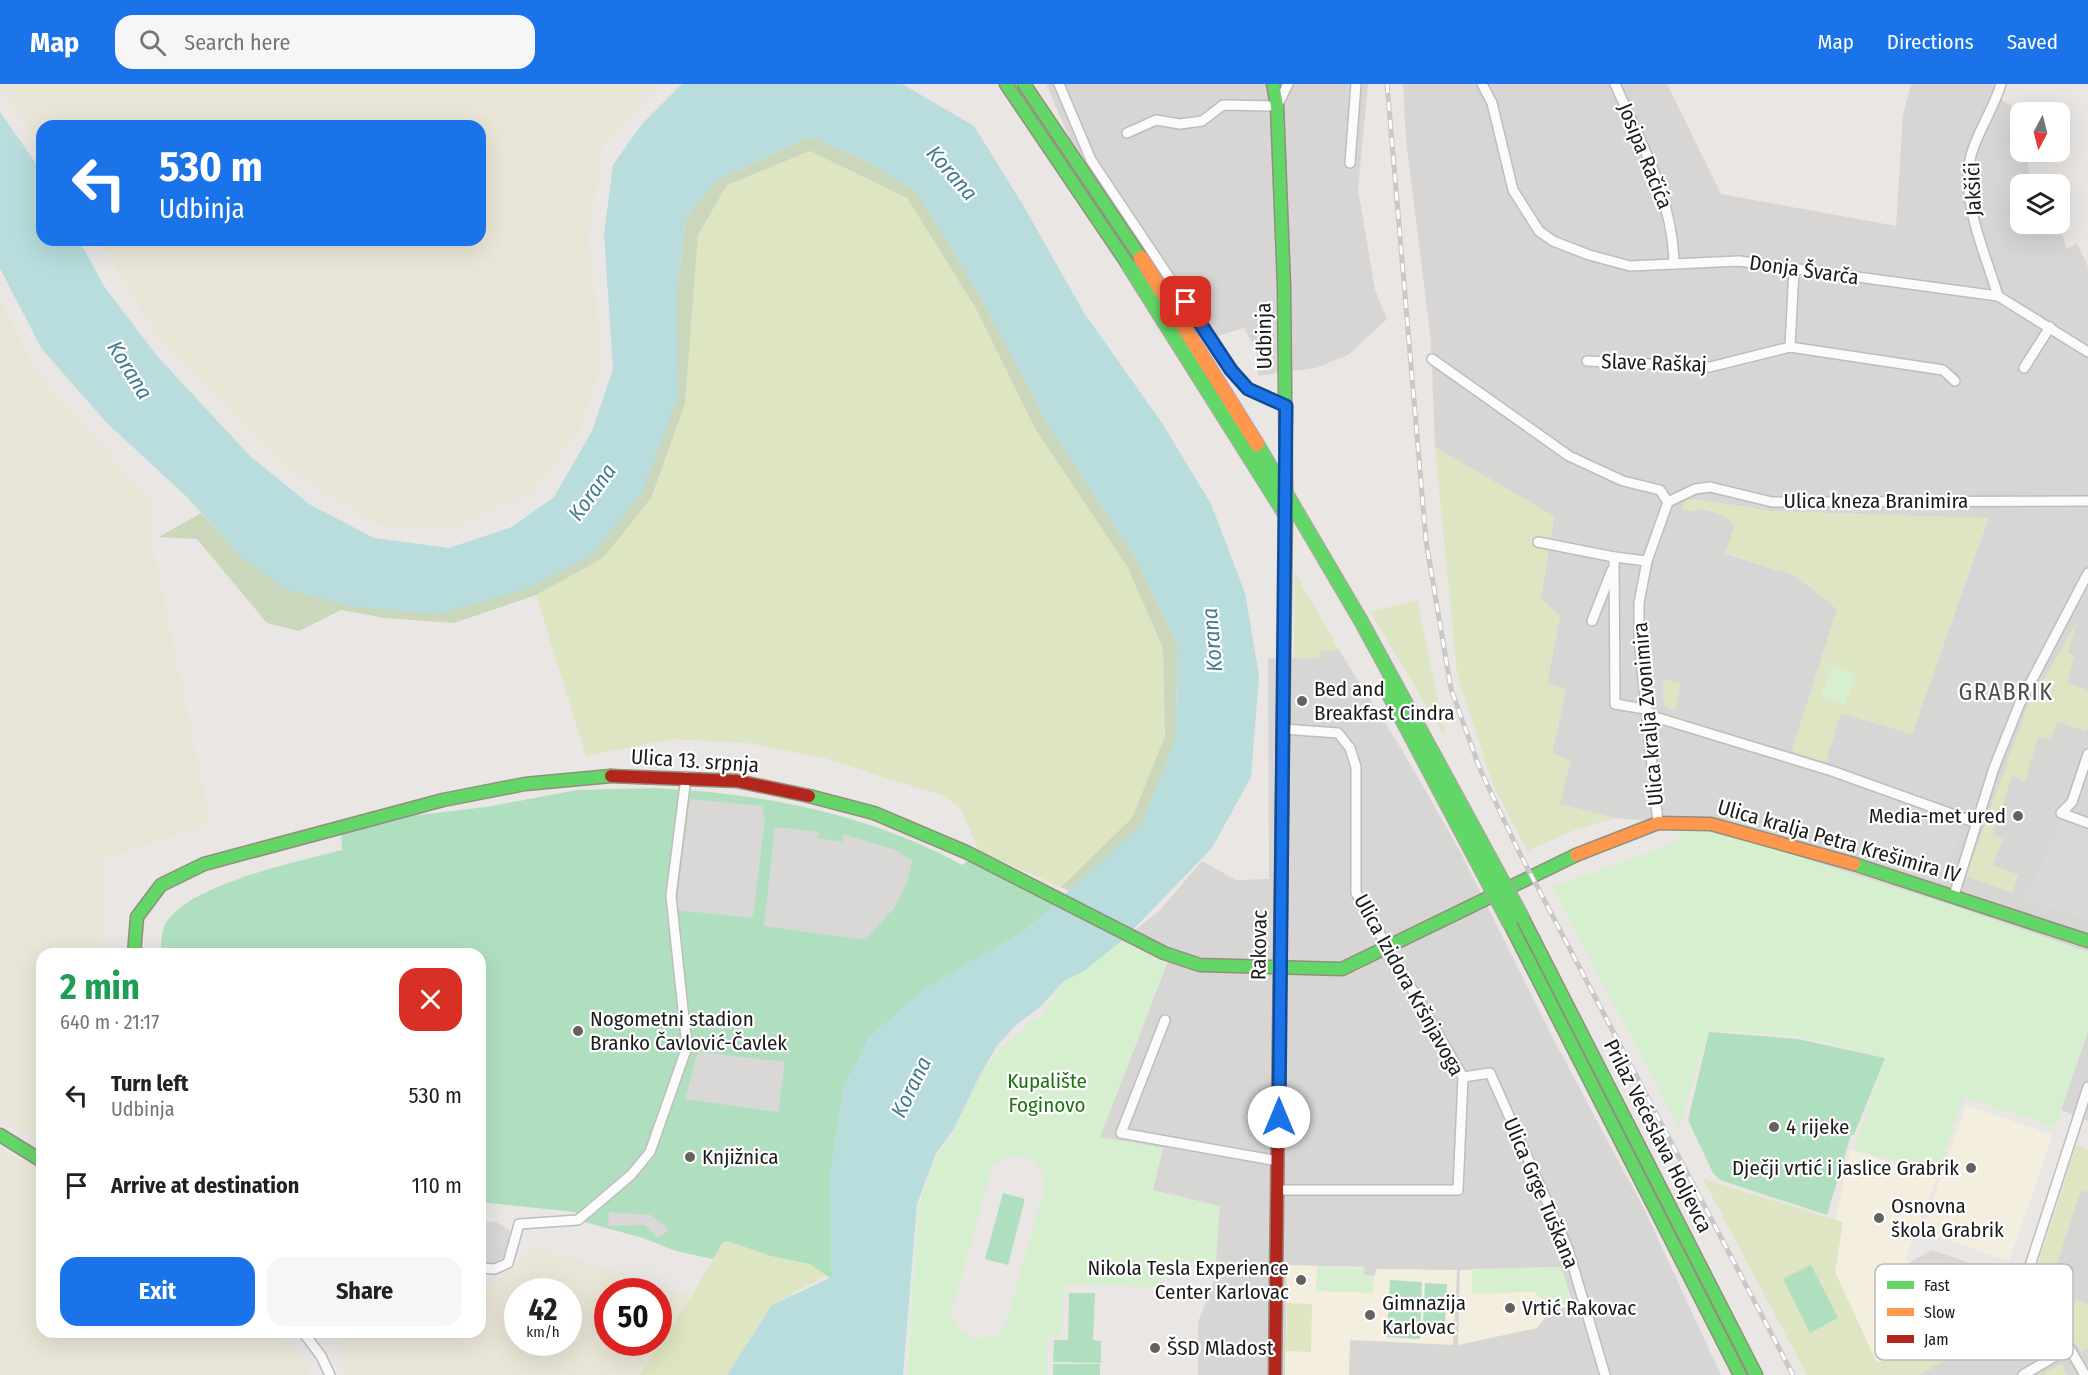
<!DOCTYPE html>
<html lang="en">
<head>
<meta charset="utf-8">
<style>
	:root { --surface:#fff; --page:#f6f6f6; --text:#202124; --muted:#757577; --accent:#1a73e8 }
	body { margin:0; font-family:"Fira Sans Condensed",sans-serif; background:var(--page); color:var(--text); height:100vh; display:flex; flex-direction:column; font-size:22px; white-space:nowrap }
	* { box-sizing:border-box; margin:0 }
	p { font-size:20px; color:var(--muted) }
	.icon { flex:none; width:33px; height:33px; fill:none; stroke:currentColor; stroke-width:2; stroke-linecap:round; stroke-linejoin:round }
	.map { position:relative; flex:1; overflow:hidden }
	.side { position:absolute; left:36px; top:864px; width:450px; height:390px; display:flex; flex-direction:column; background:var(--surface); border-radius:18px; box-shadow:0 6px 24px #0002 }
	.side>* { flex:none }
	.guide { position:absolute; left:36px; top:36px; width:450px; height:126px; border-radius:18px; box-shadow:0 6px 24px #0002; background:#1a73e8; color:#fff; overflow:hidden }
	.needle { width:39px; rotate:187deg }
	.controls { position:absolute; left:2010px; top:18px; display:grid; gap:12px }
	.controls a { display:grid; place-items:center; width:60px; height:60px; border-radius:12px; background:var(--surface); box-shadow:0 6px 24px #0002; font-size:30px }
	.speed { position:absolute; left:504px; top:1194px; display:flex; gap:12px; font-size:30px; font-weight:700; text-align:center }
	.speed>* { display:grid; place-content:center; width:78px; height:78px; border-radius:50%; background:var(--surface); box-shadow:0 6px 24px #0002; line-height:1 }
	.speed small { font-size:15px; font-weight:400 }
	.speed .limit { border:9px solid #d22; background:#fff; color:#111 }
	.pin { position:absolute; display:grid; place-items:center; width:51px; height:51px; color:#fff; margin:-26px; border-radius:12px; box-shadow:0 3px 9px #0006 }
	.me { position:absolute; width:66px; margin:-33px; rotate:0deg; stroke-linejoin:round; filter:drop-shadow(0 0 4px #0008) }
	.turn { display:flex; align-items:center; gap:21px; height:126px; padding:0 24px; font-size:27px }
	.turn .icon { width:78px; height:78px; stroke-width:2.5 }
	.turn b { display:block; font-size:42px; line-height:51px }
	.round { display:grid; place-items:center; flex:none; width:63px; height:63px; border-radius:18px; background:var(--page) }
	.summary { display:flex; align-items:center; justify-content:space-between; height:102px; padding:0 24px }
	h1 { font-size:36px; font-weight:700; line-height:45px; color:#1e9e55 }
	.primary-button { display:flex; gap:12px; margin-top:auto; padding:12px 24px }
	.primary-button a { flex:1; height:69px; border-radius:18px; background:var(--accent); color:#fff; font-size:24px; font-weight:700; line-height:69px; text-align:center }
	.primary-button a+a { background:var(--page); color:var(--text) }
	ul { padding:0; list-style:none }
	li { display:flex; align-items:center; gap:18px; height:90px; padding:0 24px }
	li div { flex:1 }
	li b { display:block; font-size:22px }
	li em { font-style:normal }
	header { display:flex; align-items:center; gap:36px; box-sizing:border-box; height:84px; padding:0 30px; background:var(--accent); color:#fff }
	header strong { font-size:28px }
	nav { display:flex; gap:33px; margin-inline-start:auto; font-size:21px }
	.search { width:420px; height:54px; background:var(--page); display:flex; align-items:center; gap:15px; box-sizing:border-box; padding:0 21px; border-radius:18px; color:var(--muted); font-size:22px }
	.map>svg:first-child { display:block }
	.residential { fill:#d8d6d5; fill-rule:evenodd }
	.education { fill:#f4eede }
	.farmland { fill:#eae6d7; fill-rule:evenodd }
	.grass { fill:#dee5c3 }
	.forest { fill:#cbd7ba }
	.park { fill:#d6efcf; fill-rule:evenodd }
	.pitch { fill:#b0dfc0 }
	.parking { fill:#d9d8d7 }
	.water { fill:#b8dddc }
	.lines { fill:none; stroke-linecap:round; stroke-linejoin:round }
	.street-casing { stroke:#bfbdbc; stroke-width:12 }
	.fast-casing { stroke:#928f7d; stroke-width:15 }
	.slow-casing { stroke:#928f7d; stroke-width:15 }
	.jam-casing { stroke:#928f7d; stroke-width:15 }
	.street { stroke:#fcfbfb; stroke-width:9 }
	.fast { stroke:#63d668; stroke-width:12 }
	.slow { stroke:#ff974d; stroke-width:12 }
	.jam { stroke:#b3261e; stroke-width:12 }
	.rail-casing { stroke:#c9c8c8; stroke-width:5 }
	.rail { stroke:#fff; stroke-width:3; stroke-dasharray:9; stroke-linecap:butt }
	.fast-bridge-casing { stroke:#bc9cae; stroke-width:16; stroke-linecap:butt }
	.slow-bridge-casing { stroke:#bc9cae; stroke-width:16; stroke-linecap:butt }
	.fast-bridge { stroke:#63d668; stroke-width:14 }
	.slow-bridge { stroke:#ff974d; stroke-width:14 }
	.route-casing { stroke:#114b97; stroke-width:15 }
	.route { stroke:#1a73e8; stroke-width:10 }
	.poi-dot { fill:#636261; stroke:#fff; stroke-width:2 }
	.labels { text-anchor:middle; dominant-baseline:central; stroke-width:4.5; stroke-linejoin:round; paint-order:stroke }
	.street-label { font-size:21px; fill:#1b1b1b; stroke:#fff }
	.poi-label { font-size:21px; fill:#1b1b1b; stroke:#fff; text-anchor:start }
	.park-label { font-size:21px; fill:#1f7310; stroke:#fff }
	.water-label { font-size:22px; font-style:italic; fill:#447b90; stroke:#fff }
	.quarter-label { font-size:24px; letter-spacing:1.5px; fill:#4e4e4e; stroke:#fff }
	.key { fill:#fff; stroke:#bbb; stroke-width:1.5 }
	.key-label { font-size:16px; fill:#1b1b1b }
</style>
</head>
<body>
<header>
<strong>Map</strong>
<div class="search"><svg class="icon" aria-label="search" viewBox="0 0 24 24"><circle cx="10" cy="10" r="6"/><path d="M15 15l6 6"/></svg>Search here</div>
<nav><a>Map</a><a>Directions</a><a>Saved</a></nav>
</header>
<div class="map">
<svg width="2088" height="1291" viewBox="0 0 2088 1291">
	<rect width="100%" height="100%" fill="#e9e6e4"/>
	<g class="residential">
		<polygon points="1046,0 1368,0 1358,105 1375,206 1387,235 1348,271 1316,284 1258,292 1256,266 1244,244 1200,257 1077,71"/>
		<path d="M1403 0H1667L1721 110 1896 142 1903 31 1911 0H2006L2000 15 2023 28H2020V68H2026L2031 100H2020V140H2059L2067 165 2077 159 2088 183V868L1951 821 1695 740 1614 734 1559 720 1571 677 1552 669 1566 606 1547 600 1560 532 1541 515 1554 433 1435 363 1431 258 1406 55ZM1695 415 1770 427 1988 435 1912 650 1841 629 1792 667 1837 525 1796 492 1726 470 1736 441 1725 432 1704 425Z"/>
		<polygon points="1339,566 1402,666 1460,767 1554,956 1645,1127 1721,1291 1198,1291 1198,1238 1215,1194 1152,1106 1162,1064 1100,1053 1168,877 1124,855 1160,826 1202,777 1236,796 1269,795 1268,574 1321,574 1320,567"/>
		<polygon points="2088,947 2088,1037 2061,1026"/>
		<polygon points="2081,1105 2088,1108 2088,1291 1919,1291 2055,1214 2049,1203"/>
	</g>
	<g class="education">
		<polygon points="1966,1021 2053,1051 2009,1177 1922,1147"/>
		<polygon points="1850,1065 1937,1094 1906,1174 1935,1254 1873,1279 1825,1193"/>
		<polygon points="1287,1181 1363,1183 1363,1191 1375,1192 1376,1185 1457,1186 1453,1261 1350,1256 1349,1291 1285,1291"/>
		<polygon points="1561,1183 1573,1221 1551,1227 1537,1244 1458,1261 1460,1186"/>
	</g>
	<g class="farmland">
		<polygon points="0,0 659,0 603,63 588,156 597,222 599,289 579,347 533,408 449,447 374,440 281,380 157,252 99,156 480,156 480,42 42,42 42,62 0,4"/>
		<polygon points="0,216 37,288 151,418 154,467 211,740 102,776 102,870 42,870 42,1060 0,1034"/>
		<polygon points="0,1063 42,1089 42,1248 273,1248 307,1280 310,1291 0,1291"/>
		<path d="M534 1162 692 1212 640 1291H345L340 1248H480V1203L493 1202ZM518 1208H568V1258H518ZM608 1208H658V1258H608Z"/>
	</g>
	<g class="grass">
		<polygon points="810,67 907,114 975,223 1036,346 1127,482 1163,564 1165,652 1132,734 1061,803 979,767 961,725 944,712 824,674 747,659 672,655 586,672 536,511 603,474 685,320 698,151 727,101"/>
		<polygon points="1435,363 1554,432 1541,515 1560,532 1547,599 1566,605 1552,669 1571,677 1559,720 1614,734 1570,748 1527,767 1493,701 1457,589"/>
		<path d="M1695 415 1770 427 1988 434 1912 650 1841 629 1826 678 1792 667 1837 525 1796 492 1725 469 1735 441C1727 434 1717 427 1705 426 1696 425 1690 429 1682 424L1685 416Z"/>
		<polygon points="1295,489 1339,566 1320,567 1321,574 1294,575"/>
		<polygon points="1417,516 1446,654 1370,528"/>
		<polygon points="2077,538 2068,569 2074,572 2067,599 2088,606 2088,642 2086,647 2057,638 2051,656 2038,653 2025,698 2012,692 1993,751 2003,755 1993,781 2019,791 2012,809 1966,792 2026,626"/>
		<polygon points="1663,595 1681,599 1675,626 1664,622"/>
		<polygon points="1026,840 827,1191 772,1221 727,1291 640,1291 692,1212 723,1157"/>
		<polygon points="2076,1061 2088,1065 2088,1108 2081,1106 2049,1202 2055,1214 2046,1218 2034,1194"/>
		<polygon points="1703,1095 1843,1138 1835,1188 1877,1279 1918,1260 1929,1277 2029,1226 2053,1266 2042,1272 2019,1235 1919,1291 1807,1291"/>
		<polygon points="2077,1216 2088,1220 2088,1264 2082,1268 2051,1226"/>
		<polygon points="1287,1219 1312,1220 1311,1268 1286,1267"/>
		<polygon points="2061,1280 2067,1291 2041,1291"/>
	</g>
	<polygon class="forest" points="810,53 860,74 916,107 983,217 1048,341 1138,478 1177,561 1176,654 1142,740 1070,807 1061,803 1132,734 1165,652 1163,564 1127,482 1036,346 975,223 907,114 810,67 727,101 698,151 685,320 651,414 603,474 536,511 454,539 385,534 341,526 299,547 267,539 197,455 159,453 201,429 242,474 524,506 677,204 686,133 717,96"/>
	<g class="park">
		<polygon points="1832,582 1856,590 1845,621 1821,613"/>
		<polygon points="1695,740 1951,821 2088,868 2088,947 2055,1043 1964,1013 1937,1090 1854,1065 1886,973 1798,952 1709,946 1679,1043 1552,803 1675,759"/>
		<path d="M1124 855 1168 877 1100 1053 1163 1064 1153 1106 1220 1122 1215 1194 1199 1178C1178 1178 1167 1188 1155 1203L1064 1200 1062 1251 1047 1252V1291H907L919 1121 937 1070 954 1047 983 987 1000 965 1044 928 1064 897 1084 887ZM1013 1072C1036 1073 1041 1080 1045 1102L1004 1245 994 1252 973 1255 959 1245 951 1230 993 1081Z"/>
		<polygon points="1317,1182 1365,1184 1364,1191 1374,1192 1373,1209 1316,1207"/>
		<polygon points="1561,1183 1571,1218 1552,1224 1534,1208 1472,1210 1472,1185"/>
	</g>
	<g class="pitch">
		<path d="M654 704C760 709 868 729 962 781L968 777 1055 820 1028 844 870 952 844 1003 830 1092 832 1193 830 1194 810 1180 771 1172 727 1157 722 1159 713 1175 676 1167 643 1154 584 1138 575 1128 480 1118V870H161C161 860 161 847 166 839 189 800 300 777 342 766L341 749 401 733 486 723 577 706Z"/>
		<polygon points="1709,948 1798,955 1885,974 1854,1051 1851,1051 1827,1131 1720,1096 1713,1089 1688,1036"/>
		<polygon points="1003,1109 1025,1115 1008,1181 985,1175"/>
		<polygon points="1811,1181 1838,1234 1810,1249 1783,1195"/>
		<polygon points="1390,1196 1422,1198 1420,1255 1387,1253"/>
		<polygon points="1425,1199 1447,1200 1445,1241 1423,1240"/>
		<polygon points="1069,1209 1095,1209 1093,1256 1101,1257 1101,1279 1053,1278 1054,1256 1068,1256"/>
		<rect x="1053" y="1280" width="47" height="11"/>
	</g>
	<g class="parking">
		<polygon points="1875,707 1962,738 1946,789 1861,762"/>
		<polygon points="690,715 762,722 765,734 753,834 676,826"/>
		<polygon points="2061,737 2088,747 2088,836 2026,816"/>
		<polygon points="775,743 819,748 818,754 842,758 843,750 895,766 912,777 908,796 894,824 865,856 764,842"/>
		<polygon points="698,968 785,978 778,1028 685,1015"/>
		<polygon points="609,1128 651,1131 669,1146 658,1154 645,1141 608,1142"/>
		<polygon points="480,1137 496,1138 510,1147 505,1172 492,1180 480,1179"/>
		<polygon points="1932,1166 2007,1192 2025,1224 1947,1267 1900,1184"/>
	</g>
	<polygon class="water" points="682,0 902,0 974,42 1023,121 1084,229 1162,339 1211,420 1245,509 1259,592 1251,693 1212,764 1124,855 1084,887 1064,897 1040,923 1016,941 997,962 982,987 953,1046 936,1069 917,1120 903,1291 727,1291 772,1221 832,1193 830,1092 844,1003 870,952 924,905 1028,844 1142,740 1176,654 1177,561 1138,478 1048,341 983,217 916,107 860,74 810,53 717,96 686,133 677,204 678,313 642,409 591,472 524,506 439,530 352,523 284,505 242,474 188,414 106,338 41,264 0,184 0,28 42,88 42,156 79,156 104,202 157,272 250,372 309,420 374,454 449,464 512,443 554,413 592,347 613,285 604,150 613,81 642,40"/>
	<g class="lines">
		<g class="street-casing">
			<g id="street">
				<polyline points="1059,0 1091,76 1231,286 1248,305 1286,322"/>
				<polyline points="1482,0 1492,19 1513,106 1539,147 1553,157 1589,171 1630,182 1739,177 1998,212 2088,268"/>
				<path d="M1615 0C1641 59 1673 115 1674 180"/>
				<polyline points="1127,49 1156,36 1180,40 1202,37 1223,21 1277,22 1288,0"/>
				<polyline points="1350,79 1356,0"/>
				<path d="M1998 212C1986 171 1958 112 1972 68 1979 45 1994 24 2001 0"/>
				<polyline points="1790,263 1794,185"/>
				<polyline points="1432,275 1569,372 1623,397 1660,406 1668,418"/>
				<polyline points="1587,277 1710,283 1790,263 1943,286 1955,297"/>
				<polyline points="2024,284 2050,243"/>
				<polyline points="1668,418 1695,405 1710,403 1772,418 2088,417"/>
				<polyline points="1538,458 1614,473"/>
				<polyline points="1647,477 1614,473 1615,620 1645,625 1655,633 1832,687 1977,739"/>
				<polyline points="1592,537 1612,486"/>
				<polyline points="2088,670 2072,718 2061,729 2088,739"/>
				<polyline points="1658,739 1639,556 1639,519 1647,477 1668,418"/>
				<polyline points="1954,811 1994,684 2020,619 2088,489"/>
				<polyline points="1165,936 1121,1049 1278,1077"/>
				<polyline points="1463,993 1490,989 1568,1165 1605,1291"/>
				<polyline points="1278,1106 1458,1106 1463,993 1356,809 1356,683 1350,664 1338,649 1283,645"/>
				<polyline points="480,1184 495,1185 508,1179 519,1140 578,1136 631,1091 650,1068 687,963 671,812 686,693"/>
				<polyline points="303,1248 321,1272 330,1291"/>
				<polyline points="2023,1291 2069,1264"/>
				<polyline points="2085,1291 2027,1191 2088,1003"/>
			</g>
		</g>
		<g class="fast-casing">
			<g id="fast">
				<polyline points="1006,0 1129,182"/>
				<polyline points="1024,0 1141,174"/>
				<polyline points="1273,0 1277,22 1284,202 1286,406"/>
				<polyline points="809,712 874,729 966,768 1164,869 1200,881 1342,885 1576,771"/>
				<polyline points="1854,780 2088,857"/>
				<polyline points="1522,833 1756,1291"/>
				<polyline points="1510,840 1740,1291"/>
				<polyline points="134,870 137,833 161,801 204,780 443,716 525,700 611,692"/>
				<polyline points="1278,1030 1286,424"/>
				<polyline points="0,1051 42,1077"/>
			</g>
		</g>
		<g class="slow-casing">
			<polyline id="slow" points="1576,771 1658,739 1711,740 1854,780"/>
		</g>
		<g class="jam-casing">
			<g id="jam">
				<polyline points="611,692 737,697 809,712"/>
				<polyline points="1275,1291 1278,1030"/>
			</g>
		</g>
		<use href="#street" class="street"/>
		<use href="#fast" class="fast"/>
		<use href="#slow" class="slow"/>
		<use href="#jam" class="jam"/>
		<g class="rail-casing">
			<polyline id="rail" points="1387,0 1426,457 1451,605 1480,685 1518,766 1793,1291"/>
		</g>
		<use href="#rail" class="rail"/>
		<g class="fast-bridge-casing">
			<g id="fast-bridge">
				<polyline points="1129,182 1285,430"/>
				<polyline points="1257,360 1361,537 1522,833"/>
				<polyline points="1385,603 1510,840"/>
			</g>
		</g>
		<g class="slow-bridge-casing">
			<polyline id="slow-bridge" points="1141,174 1257,360"/>
		</g>
		<use href="#fast-bridge" class="fast-bridge"/>
		<use href="#slow-bridge" class="slow-bridge"/>
	</g>
	<g class="lines">
		<g class="route-casing">
			<polyline id="route" points="1186,218 1231,286 1248,305 1286,322 1279,1033"/>
		</g>
		<use href="#route" class="route"/>
	</g>
	<g class="poi-dot">
		<circle cx="1302" cy="617" r="6"/>
		<circle cx="2018" cy="732" r="6"/>
		<circle cx="578" cy="947" r="6"/>
		<circle cx="1774" cy="1043" r="6"/>
		<circle cx="690" cy="1073" r="6"/>
		<circle cx="1971" cy="1084" r="6"/>
		<circle cx="1879" cy="1134" r="6"/>
		<circle cx="1301" cy="1196" r="6"/>
		<circle cx="1510" cy="1224" r="6"/>
		<circle cx="1370" cy="1231" r="6"/>
		<circle cx="1155" cy="1264" r="6"/>
	</g>
	<g class="labels">
		<g class="street-label">
			<text transform="translate(1645 72) rotate(68)">Josipa Račića</text>
			<text transform="translate(1973 105) rotate(-92)">Jakšići</text>
			<text transform="translate(1804 186) rotate(8)">Donja Švarča</text>
			<text transform="translate(1264 252) rotate(-91)">Udbinja</text>
			<text transform="translate(1654 279) rotate(2)">Slave Raškaj</text>
			<text x="1876" y="417">Ulica kneza Branimira</text>
			<text transform="translate(1648 630) rotate(-95)">Ulica kralja Zvonimira</text>
			<text transform="translate(695 677) rotate(4)">Ulica 13. srpnja</text>
			<text transform="translate(1839 757) rotate(16)">Ulica kralja Petra Krešimira IV</text>
			<text transform="translate(1259 861) rotate(-89)">Rakovac</text>
			<text transform="translate(1409 901) rotate(61)">Ulica Izidora Kršnjavoga</text>
			<text transform="translate(1658 1052) rotate(63)">Prilaz Većeslava Holjevca</text>
			<text transform="translate(1541 1109) rotate(67)">Ulica Grge Tuškana</text>
		</g>
		<g class="poi-label">
			<text x="1314" y="605">Bed and<tspan x="1314" dy="24">Breakfast Cindra</tspan></text>
			<text x="2006" y="732" text-anchor="end">Media-met ured</text>
			<text x="590" y="935">Nogometni stadion<tspan x="590" dy="24">Branko Čavlović-Čavlek</tspan></text>
			<text x="1786" y="1043">4 rijeke</text>
			<text x="702" y="1073">Knjižnica</text>
			<text x="1959" y="1084" text-anchor="end">Dječji vrtić i jaslice Grabrik</text>
			<text x="1891" y="1122">Osnovna<tspan x="1891" dy="24">škola Grabrik</tspan></text>
			<text x="1289" y="1184" text-anchor="end">Nikola Tesla Experience<tspan x="1289" dy="24">Center Karlovac</tspan></text>
			<text x="1382" y="1219">Gimnazija<tspan x="1382" dy="24">Karlovac</tspan></text>
			<text x="1522" y="1224">Vrtić Rakovac</text>
			<text x="1167" y="1264">ŠSD Mladost</text>
		</g>
		<g class="park-label">
			<text x="1047" y="997">Kupalište<tspan x="1047" dy="24">Foginovo</tspan></text>
		</g>
		<g class="water-label">
			<text transform="translate(952 89) rotate(49)">Korana</text>
			<text transform="translate(130 286) rotate(58)">Korana</text>
			<text transform="translate(592 408) rotate(-54)">Korana</text>
			<text transform="translate(1212 556) rotate(-95)">Korana</text>
			<text transform="translate(911 1003) rotate(-64)">Korana</text>
		</g>
		<g class="quarter-label">
			<text x="2006" y="608">GRABRIK</text>
		</g>
	</g>
	<rect x="1875" y="1180" width="198" height="96" rx="9" class="key"/>
	<rect x="1887" y="1197" width="27" height="8" fill="#63d668"/>
	<rect x="1887" y="1224" width="27" height="8" fill="#ff974d"/>
	<rect x="1887" y="1251" width="27" height="8" fill="#b3261e"/>
	<g class="key-label">
		<text x="1924" y="1207">Fast</text>
		<text x="1924" y="1234">Slow</text>
		<text x="1924" y="1261">Jam</text>
	</g>
</svg>
<div class="controls">
<a><svg class="needle" viewBox="-14 -14 28 28"><path d="M0-13l5 13h-10z" fill="#e53935"/><path d="M0 13l5-13h-10z" fill="#757577"/></svg></a>
<a><svg class="icon" aria-label="layers" viewBox="0 0 24 24"><path d="M12 4l9 5-9 5-9-5zM3 14l9 5 9-5"/></svg></a>
</div>
<div class="speed"><div>42<small>km/h</small></div><div class="limit">50</div></div>
<div class="pin" style="left:1186px;top:218px;background:#d93025"><svg class="icon" aria-label="arrive" viewBox="0 0 24 24"><path d="M6 21V4h12l-3 4 3 4H6"/></svg></div>
<svg class="me" style="left:1279px;top:1033px" viewBox="-20 -20 40 40"><circle r="19" fill="#fff"/><path d="M0-13L10 11 0 6-10 11z" fill="#1a73e8"/></svg>
<div class="guide">
<div class="turn"><svg class="icon" aria-label="left" viewBox="0 0 24 24"><path d="M17 20v-9H6M10 6l-5 5 5 5"/></svg><div><b>530 m</b>Udbinja</div></div>
</div>
<section class="side">
<div class="summary"><div><h1>2 min</h1><p>640 m · 21:17</p></div><a class="round" style="background:#d93025;color:#fff"><svg class="icon" aria-label="close" viewBox="0 0 24 24"><path d="M6 6l12 12M18 6L6 18"/></svg></a></div>
<ul>
<li><svg class="icon" aria-label="left" viewBox="0 0 24 24"><path d="M17 20v-9H6M10 6l-5 5 5 5"/></svg><div><b>Turn left</b><p>Udbinja</p></div><em>530 m</em></li>
<li><svg class="icon" aria-label="arrive" viewBox="0 0 24 24"><path d="M6 21V4h12l-3 4 3 4H6"/></svg><div><b>Arrive at destination</b></div><em>110 m</em></li>
</ul>
<div class="primary-button"><a>Exit</a><a>Share</a></div>
</section>
</div>
</body>
</html>
